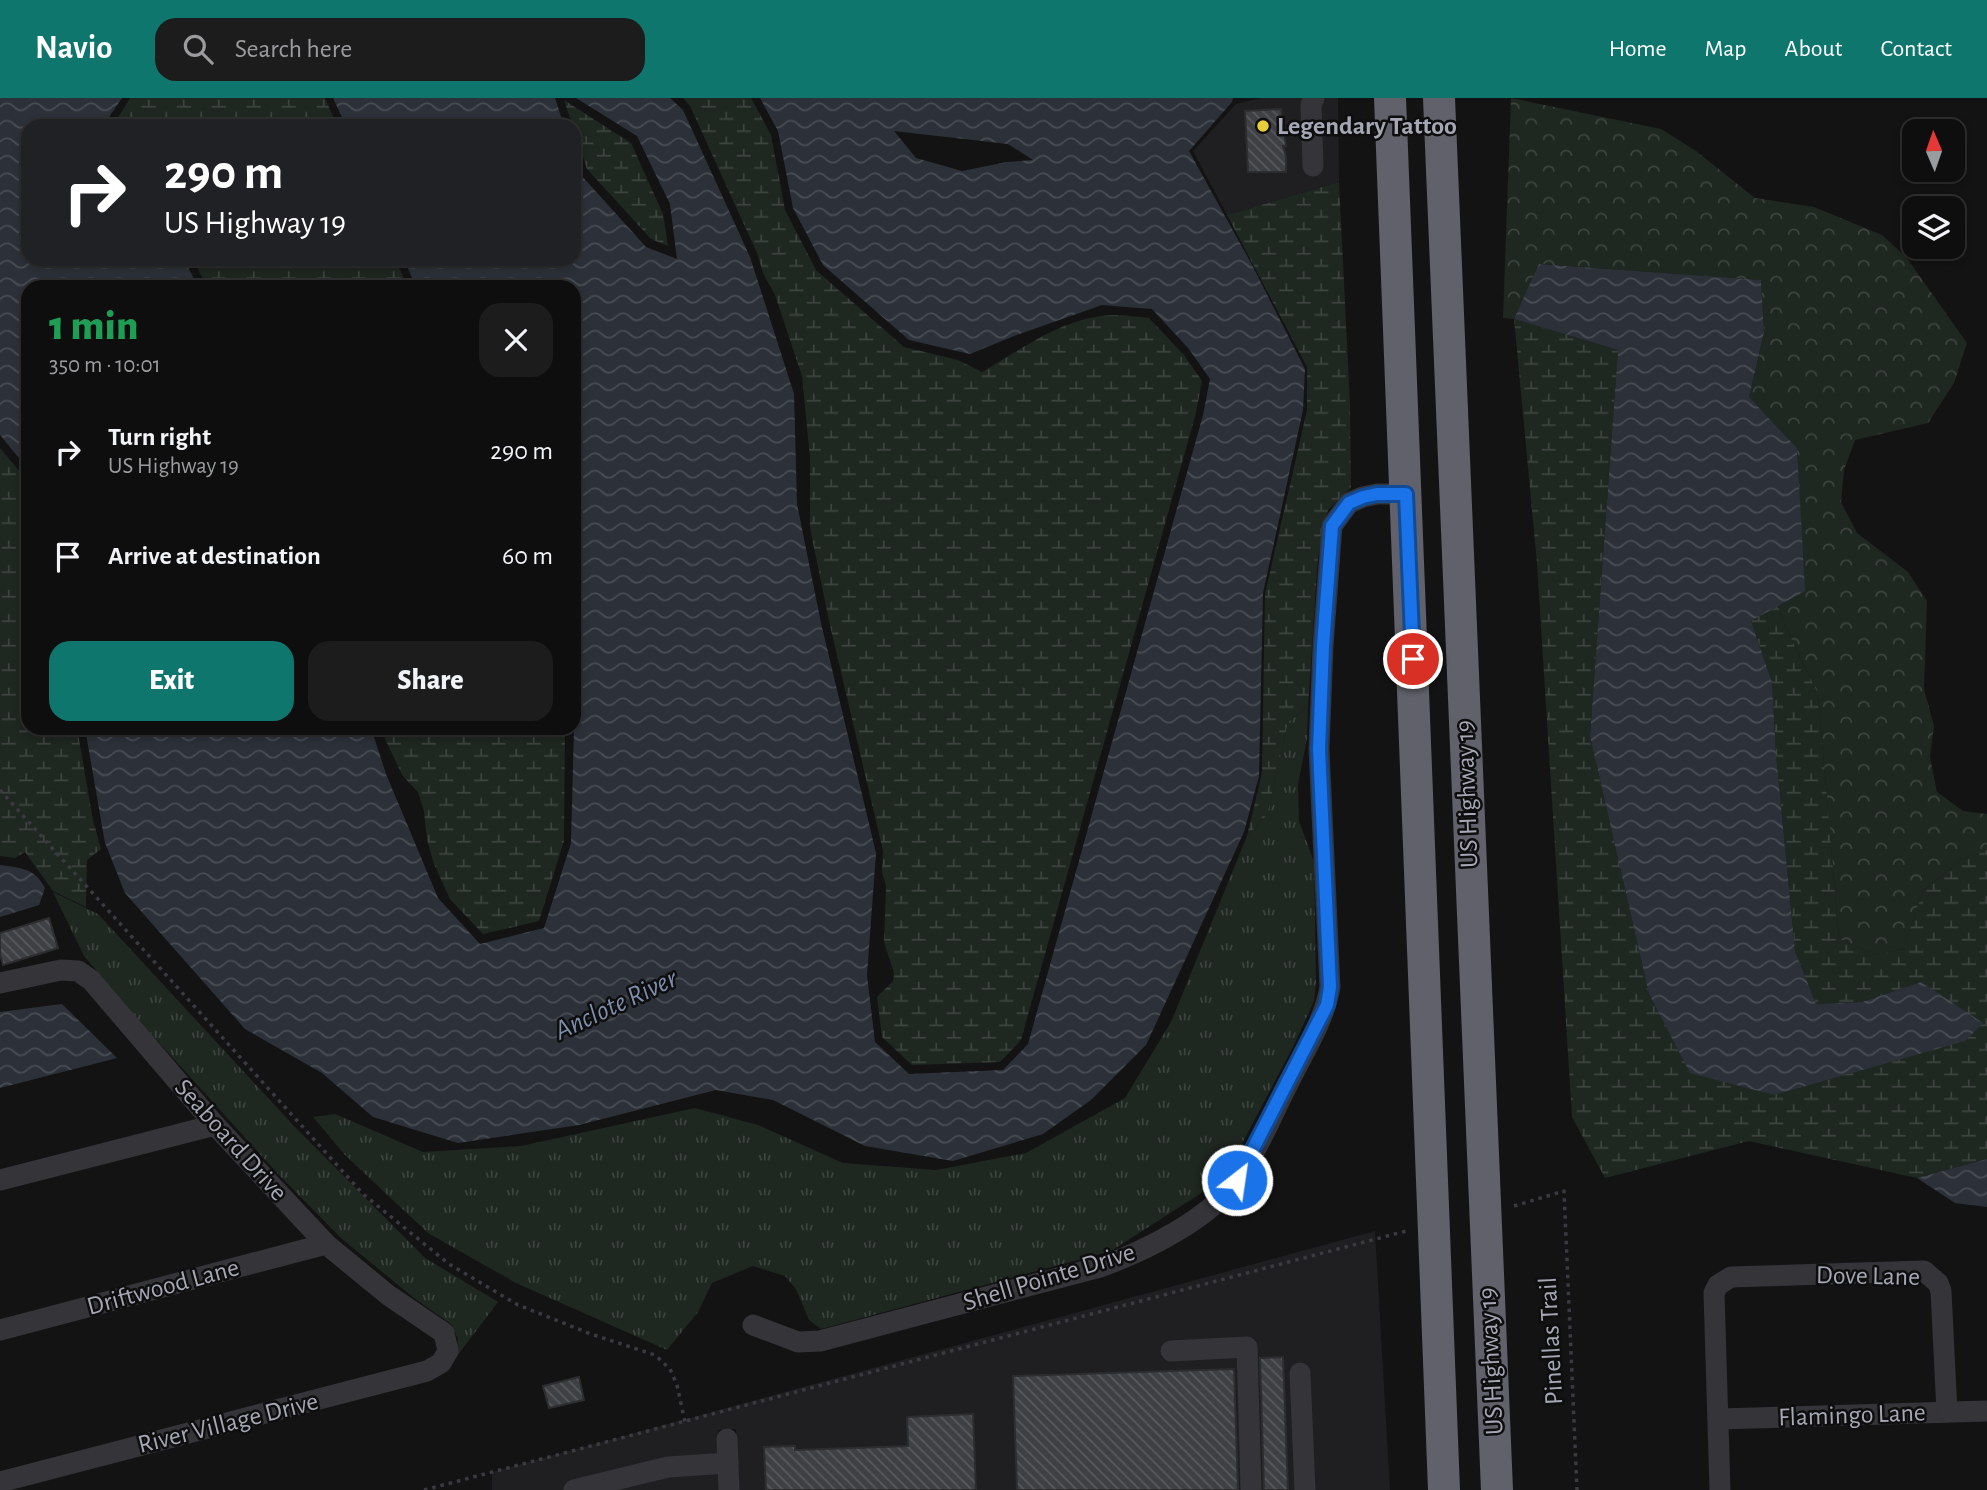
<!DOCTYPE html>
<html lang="en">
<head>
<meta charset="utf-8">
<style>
	:root { --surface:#0e0e0f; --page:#1c1c1d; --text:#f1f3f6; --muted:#9b9c9e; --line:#2e2e2f; --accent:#0f766e }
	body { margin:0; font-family:"Alegreya Sans",sans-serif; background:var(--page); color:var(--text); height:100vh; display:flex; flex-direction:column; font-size:26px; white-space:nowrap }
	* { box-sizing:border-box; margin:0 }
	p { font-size:23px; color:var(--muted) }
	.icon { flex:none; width:38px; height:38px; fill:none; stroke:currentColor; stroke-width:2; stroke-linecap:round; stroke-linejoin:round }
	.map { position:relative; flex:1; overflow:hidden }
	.drawer { position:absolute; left:21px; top:182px; width:560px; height:455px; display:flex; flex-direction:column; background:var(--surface); border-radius:21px; box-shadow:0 4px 10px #0003,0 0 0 2px var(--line) }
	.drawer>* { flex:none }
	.hud { position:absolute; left:21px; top:21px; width:560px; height:147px; border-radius:21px; box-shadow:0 4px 10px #0003,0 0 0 2px var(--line); background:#202124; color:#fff; overflow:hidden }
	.needle { width:46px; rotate:358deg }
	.tools { position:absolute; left:1902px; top:21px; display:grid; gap:14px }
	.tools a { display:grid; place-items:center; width:63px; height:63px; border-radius:14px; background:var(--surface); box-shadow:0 4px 10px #0003,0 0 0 2px var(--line); font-size:35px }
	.pin { position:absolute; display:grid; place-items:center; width:60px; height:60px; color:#fff; margin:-30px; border:4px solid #fff; border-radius:50%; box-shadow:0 2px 7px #0007 }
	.me { position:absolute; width:77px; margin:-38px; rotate:30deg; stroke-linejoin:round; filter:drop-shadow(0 0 5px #0008) }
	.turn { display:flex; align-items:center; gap:24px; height:147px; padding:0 28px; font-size:32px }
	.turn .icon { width:91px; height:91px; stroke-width:2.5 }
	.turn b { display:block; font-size:49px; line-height:60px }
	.round { display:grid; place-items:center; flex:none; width:74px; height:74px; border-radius:21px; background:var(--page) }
	.overview { display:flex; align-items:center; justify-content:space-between; height:119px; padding:0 28px }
	h1 { font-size:42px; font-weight:800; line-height:52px; color:#1e9e55 }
	.button { display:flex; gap:14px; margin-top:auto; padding:14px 28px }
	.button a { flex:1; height:80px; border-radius:21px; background:var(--accent); color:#fff; font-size:28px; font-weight:800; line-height:80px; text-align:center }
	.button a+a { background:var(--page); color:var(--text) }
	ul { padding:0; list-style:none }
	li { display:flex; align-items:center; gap:21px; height:105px; padding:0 28px }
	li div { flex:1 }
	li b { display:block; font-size:26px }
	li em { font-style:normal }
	header { display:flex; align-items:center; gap:42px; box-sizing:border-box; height:98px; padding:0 35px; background:var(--accent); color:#fff }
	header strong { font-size:33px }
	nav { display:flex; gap:38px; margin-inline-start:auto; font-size:24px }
	.search { width:490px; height:63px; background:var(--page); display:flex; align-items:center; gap:18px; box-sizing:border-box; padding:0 24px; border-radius:21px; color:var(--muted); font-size:26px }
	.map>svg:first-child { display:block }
	.built { fill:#1f1f21 }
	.grass { fill:url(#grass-tufts) }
	.forest { fill:url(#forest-crowns) }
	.wetland { fill:url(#wetland-marsh) }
	.water { fill:url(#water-waves); fill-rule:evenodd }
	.building { fill:url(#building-back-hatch); stroke:#2d2d30; stroke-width:2 }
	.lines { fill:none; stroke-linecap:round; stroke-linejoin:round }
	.path { stroke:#3a3a40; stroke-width:3.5; stroke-dasharray:3.5 5; stroke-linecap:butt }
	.minor { stroke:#343439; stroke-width:21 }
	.highway { stroke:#60616a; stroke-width:32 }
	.route-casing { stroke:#114b97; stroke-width:18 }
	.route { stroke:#1a73e8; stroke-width:12 }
	.poi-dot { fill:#e7cd37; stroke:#0e0e0f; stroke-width:2.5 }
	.labels { text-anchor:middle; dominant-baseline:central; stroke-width:5; stroke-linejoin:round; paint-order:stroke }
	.poi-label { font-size:26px; font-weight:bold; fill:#a5a7b4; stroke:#0e0e0f; text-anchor:start }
	.street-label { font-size:26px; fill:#a5a7b4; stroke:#0e0e0f }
	.water-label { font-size:28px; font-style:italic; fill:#7d8ead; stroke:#0e0e0f }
</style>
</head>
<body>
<header>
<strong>Navio</strong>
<div class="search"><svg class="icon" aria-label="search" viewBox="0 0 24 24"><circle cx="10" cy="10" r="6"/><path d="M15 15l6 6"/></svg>Search here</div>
<nav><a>Home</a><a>Map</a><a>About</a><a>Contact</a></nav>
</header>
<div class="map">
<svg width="1987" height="1392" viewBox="0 0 1987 1392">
	<defs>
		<pattern id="grass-tufts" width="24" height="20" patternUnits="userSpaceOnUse" patternTransform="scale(1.75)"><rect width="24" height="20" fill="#1f2721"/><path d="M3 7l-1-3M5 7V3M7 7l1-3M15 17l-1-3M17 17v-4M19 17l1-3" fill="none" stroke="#3d443f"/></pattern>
		<pattern id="forest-crowns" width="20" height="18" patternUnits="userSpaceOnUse" patternTransform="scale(1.75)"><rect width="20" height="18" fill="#1f2721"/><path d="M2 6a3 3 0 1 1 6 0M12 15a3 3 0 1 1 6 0" fill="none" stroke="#3d443f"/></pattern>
		<pattern id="wetland-marsh" width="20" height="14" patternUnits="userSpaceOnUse" patternTransform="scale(1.75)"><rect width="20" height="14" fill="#1f2721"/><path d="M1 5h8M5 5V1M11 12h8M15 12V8" fill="none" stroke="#3d443f"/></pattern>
		<pattern id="water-waves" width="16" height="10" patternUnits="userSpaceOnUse" patternTransform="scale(1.75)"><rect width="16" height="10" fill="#2c3139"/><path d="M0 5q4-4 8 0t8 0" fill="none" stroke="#484c53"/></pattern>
		<pattern id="building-back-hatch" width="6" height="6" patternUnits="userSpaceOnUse" patternTransform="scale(1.75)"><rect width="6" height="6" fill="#3f4044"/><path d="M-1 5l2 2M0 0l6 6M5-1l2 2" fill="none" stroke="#58595d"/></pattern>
	</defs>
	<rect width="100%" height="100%" fill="#131314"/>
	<g class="built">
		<polygon points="1261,0 1338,0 1339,84 1227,117 1193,53 1236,6"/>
		<polygon points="1375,1133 1390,1392 738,1392 736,1331 718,1332 720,1392 492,1392 492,1374"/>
	</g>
	<g class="grass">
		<polygon points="1308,609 1307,641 1298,686 1299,723 1314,764 1316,884 1314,903 1294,947 1228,1072 1206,1092 1111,1153 821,1231 809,1222 796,1191 785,1178 753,1168 712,1185 698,1214 667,1252 516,1185 428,1135 345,1057 313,1019 335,1016 423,1054 521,1048 695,1010 758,1027 843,1065 936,1072 1026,1055 1125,1000 1171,924 1247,738 1267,717 1288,624"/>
		<polygon points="53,794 98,816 293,1027 425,1160 498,1204 454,1262 458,1241 451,1226 414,1200 342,1141 279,1077 143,927 84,858"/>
	</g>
	<polygon class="forest" points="1511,0 1661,31 1696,53 1755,100 1814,109 1882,137 1906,159 1967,245 1954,285 1928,325 1855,342 1844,372 1841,404 1857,435 1908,474 1927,503 1924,591 1934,628 1930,659 1937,694 1963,713 1987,716 1987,752 1962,761 1923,793 1903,851 1876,857 1839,841 1818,596 1793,545 1778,508 1804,493 1797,350 1749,299 1764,236 1761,182 1540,166 1514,221 1503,220"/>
	<g class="wetland">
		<polygon points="130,0 325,0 337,28 113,28"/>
		<path d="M683 0H751L771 37 785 112 816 172 904 249 958 262 982 274C1023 250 1067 217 1116 217 1127 217 1138 219 1149 220L1184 257 1202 283 1196 315 1021 942 1000 964 912 967 882 939 877 899 893 883 894 875 884 844 886 788 882 774 883 753 829 523 810 430V360L802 278 775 197 763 175 757 155 690 8Z"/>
		<polygon points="564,2 631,45 663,116 668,148 651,141 587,71"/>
		<polygon points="1339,84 1350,306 1351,390 1328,412 1318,459 1308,609 1288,624 1267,717 1247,738 1262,675 1265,496 1307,312 1307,269 1227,117"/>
		<polygon points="193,161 395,161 408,189 207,189"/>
		<polygon points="1514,221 1618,252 1590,638 1649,896 1690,974 1774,997 1921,884 1862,904 1816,906 1795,853 1776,656 1772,584 1751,523 1778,508 1793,545 1818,596 1839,841 1876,857 1903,851 1923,793 1962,761 1987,752 1987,1061 1917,1080 1749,1043 1605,1080 1572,1019 1537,465"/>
		<polygon points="0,350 20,374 28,402 28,630 77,630 93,722 101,751 87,762 86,809 53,793 25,754 15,760 0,758"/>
		<polygon points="380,630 565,630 564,743 539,823 483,836 450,801 434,766 427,742 424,713 418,694 402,677"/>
	</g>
	<g class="water">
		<polygon points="0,0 122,0 107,22 99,28 28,28 28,161 184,161 198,189 28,189 28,371 0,337"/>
		<polygon points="333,0 555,0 564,28 346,28"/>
		<path d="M576 0H670L683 12 750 159 794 296 797 406 821 525 876 755 867 877 875 944 909 976 1003 972 1028 946 1203 317 1210 281 1189 251 1152 211 1102 207 1014 238 970 256 909 242 823 167 793 110 778 33 760 0H1233L1232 4 1189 53 1252 167 1305 271 1303 312 1263 495 1259 678 1244 734 1146 947 1091 1002 1043 1036 953 1063 865 1048 773 1002 716 992 579 1027 458 1045 373 1019 322 975 245 931 125 795 105 745 85 630H371L386 676 438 800 480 846 544 830 571 745 574 630V189H416L404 161H574V58L580 76 646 149 677 161 670 106 637 38ZM894 33 1008 46 1033 62 1007 64 962 73 916 60Z"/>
		<polygon points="1539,166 1761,182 1764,235 1749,299 1797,350 1805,493 1751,523 1772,584 1776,656 1795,853 1816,906 1862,904 1921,884 1983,925 1965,943 1774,997 1690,975 1649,896 1590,638 1618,252 1514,221"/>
		<path d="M0 767C21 770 35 770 45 790L39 807 0 819Z"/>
		<polygon points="62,906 117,960 0,990 0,914"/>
		<polygon points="1987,1061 1987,1109 1955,1105 1917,1080"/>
	</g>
	<g class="building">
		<polygon points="1281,11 1286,48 1283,48 1286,59 1286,74 1248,74 1245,13"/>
		<polygon points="49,820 58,850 3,867 0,856 0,835"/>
		<polygon points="1283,1259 1288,1392 1264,1392 1260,1260"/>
		<polygon points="1234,1271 1238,1392 1017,1392 1013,1278"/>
		<polygon points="579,1279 584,1302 549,1310 543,1288"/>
		<polygon points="973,1316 976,1392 766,1392 764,1349 795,1348 795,1352 908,1348 907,1319"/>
	</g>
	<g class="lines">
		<g class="path">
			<polyline points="0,692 363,1096 449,1166 518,1207 591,1236 655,1257 670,1271 677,1287 685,1324"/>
			<polyline points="1514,1108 1564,1093 1577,1392"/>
			<polyline points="424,1392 1410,1132"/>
		</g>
		<g class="minor">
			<polyline points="1313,68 1311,7 1314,0"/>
			<polyline points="0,885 61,872 78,873 91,882 215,1027 326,1146 388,1197 444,1235 448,1253 441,1265 427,1273 0,1384"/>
			<polyline points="0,1082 215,1027"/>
			<path d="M753 1227 798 1244 820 1243 1100 1169C1145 1153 1210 1121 1238 1081 1259 1051 1273 1014 1290 982 1305 952 1324 923 1330 889L1319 651 1323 548 1332 428 1349 405 1363 399 1377 396H1406"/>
			<polyline points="0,1232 326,1146"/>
			<polyline points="1171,1253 1247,1249 1251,1392"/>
			<polyline points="1300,1275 1305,1392"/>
			<polyline points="1718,1321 1987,1313"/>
			<polyline points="727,1341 729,1392"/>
			<polyline points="574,1392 668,1369 728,1365"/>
			<polyline points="1720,1392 1714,1195 1718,1187 1731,1179 1924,1173 1938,1185 1941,1193 1947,1314"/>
		</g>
		<g class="highway">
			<polyline points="1390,0 1444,1392"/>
			<polyline points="1439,0 1497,1392"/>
		</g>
	</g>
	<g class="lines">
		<g class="route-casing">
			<polyline id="route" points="1237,1082 1327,907 1330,889 1319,651 1323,548 1332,428 1349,405 1363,399 1377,396 1406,396 1413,561"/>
		</g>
		<use href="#route" class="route"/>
	</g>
	<circle class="poi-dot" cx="1263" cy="28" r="7"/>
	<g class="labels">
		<g class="poi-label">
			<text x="1277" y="28">Legendary Tattoo</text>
		</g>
		<g class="street-label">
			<text transform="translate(1467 696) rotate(-92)">US Highway 19</text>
			<text transform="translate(231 1042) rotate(48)">Seaboard Drive</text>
			<text transform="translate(1868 1178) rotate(1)">Dove Lane</text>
			<text transform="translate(1049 1179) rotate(-17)">Shell Pointe Drive</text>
			<text transform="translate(163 1189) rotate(-15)">Driftwood Lane</text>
			<text transform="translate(1551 1243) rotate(-93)">Pinellas Trail</text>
			<text transform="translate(1491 1263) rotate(-93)">US Highway 19</text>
			<text transform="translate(1852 1317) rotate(-2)">Flamingo Lane</text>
			<text transform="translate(228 1325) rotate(-14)">River Village Drive</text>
		</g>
		<g class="water-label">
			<text transform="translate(616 907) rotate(-25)">Anclote River</text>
		</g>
	</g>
</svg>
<div class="tools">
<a><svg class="needle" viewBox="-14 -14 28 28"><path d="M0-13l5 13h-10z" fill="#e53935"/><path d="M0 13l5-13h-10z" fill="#9b9c9e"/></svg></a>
<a><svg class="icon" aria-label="layers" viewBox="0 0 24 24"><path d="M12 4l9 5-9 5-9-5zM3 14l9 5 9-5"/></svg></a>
</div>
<div class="pin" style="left:1413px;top:561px;background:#d93025"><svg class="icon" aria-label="arrive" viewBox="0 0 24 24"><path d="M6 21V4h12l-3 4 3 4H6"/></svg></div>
<svg class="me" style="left:1237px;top:1082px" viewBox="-20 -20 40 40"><circle r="17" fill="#1a73e8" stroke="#fff" stroke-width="3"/><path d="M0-11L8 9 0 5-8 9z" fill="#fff"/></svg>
<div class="hud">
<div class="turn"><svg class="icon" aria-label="right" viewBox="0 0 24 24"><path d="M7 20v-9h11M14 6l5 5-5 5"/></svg><div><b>290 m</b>US Highway 19</div></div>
</div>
<section class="drawer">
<div class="overview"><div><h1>1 min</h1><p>350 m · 10:01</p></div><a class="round"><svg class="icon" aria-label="close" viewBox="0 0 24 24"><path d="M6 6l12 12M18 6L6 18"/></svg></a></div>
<ul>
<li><svg class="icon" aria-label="right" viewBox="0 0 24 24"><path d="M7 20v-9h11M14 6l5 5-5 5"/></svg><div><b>Turn right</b><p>US Highway 19</p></div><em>290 m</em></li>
<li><svg class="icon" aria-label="arrive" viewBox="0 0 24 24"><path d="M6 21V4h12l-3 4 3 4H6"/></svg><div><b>Arrive at destination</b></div><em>60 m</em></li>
</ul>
<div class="button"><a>Exit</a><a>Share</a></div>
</section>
</div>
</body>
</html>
